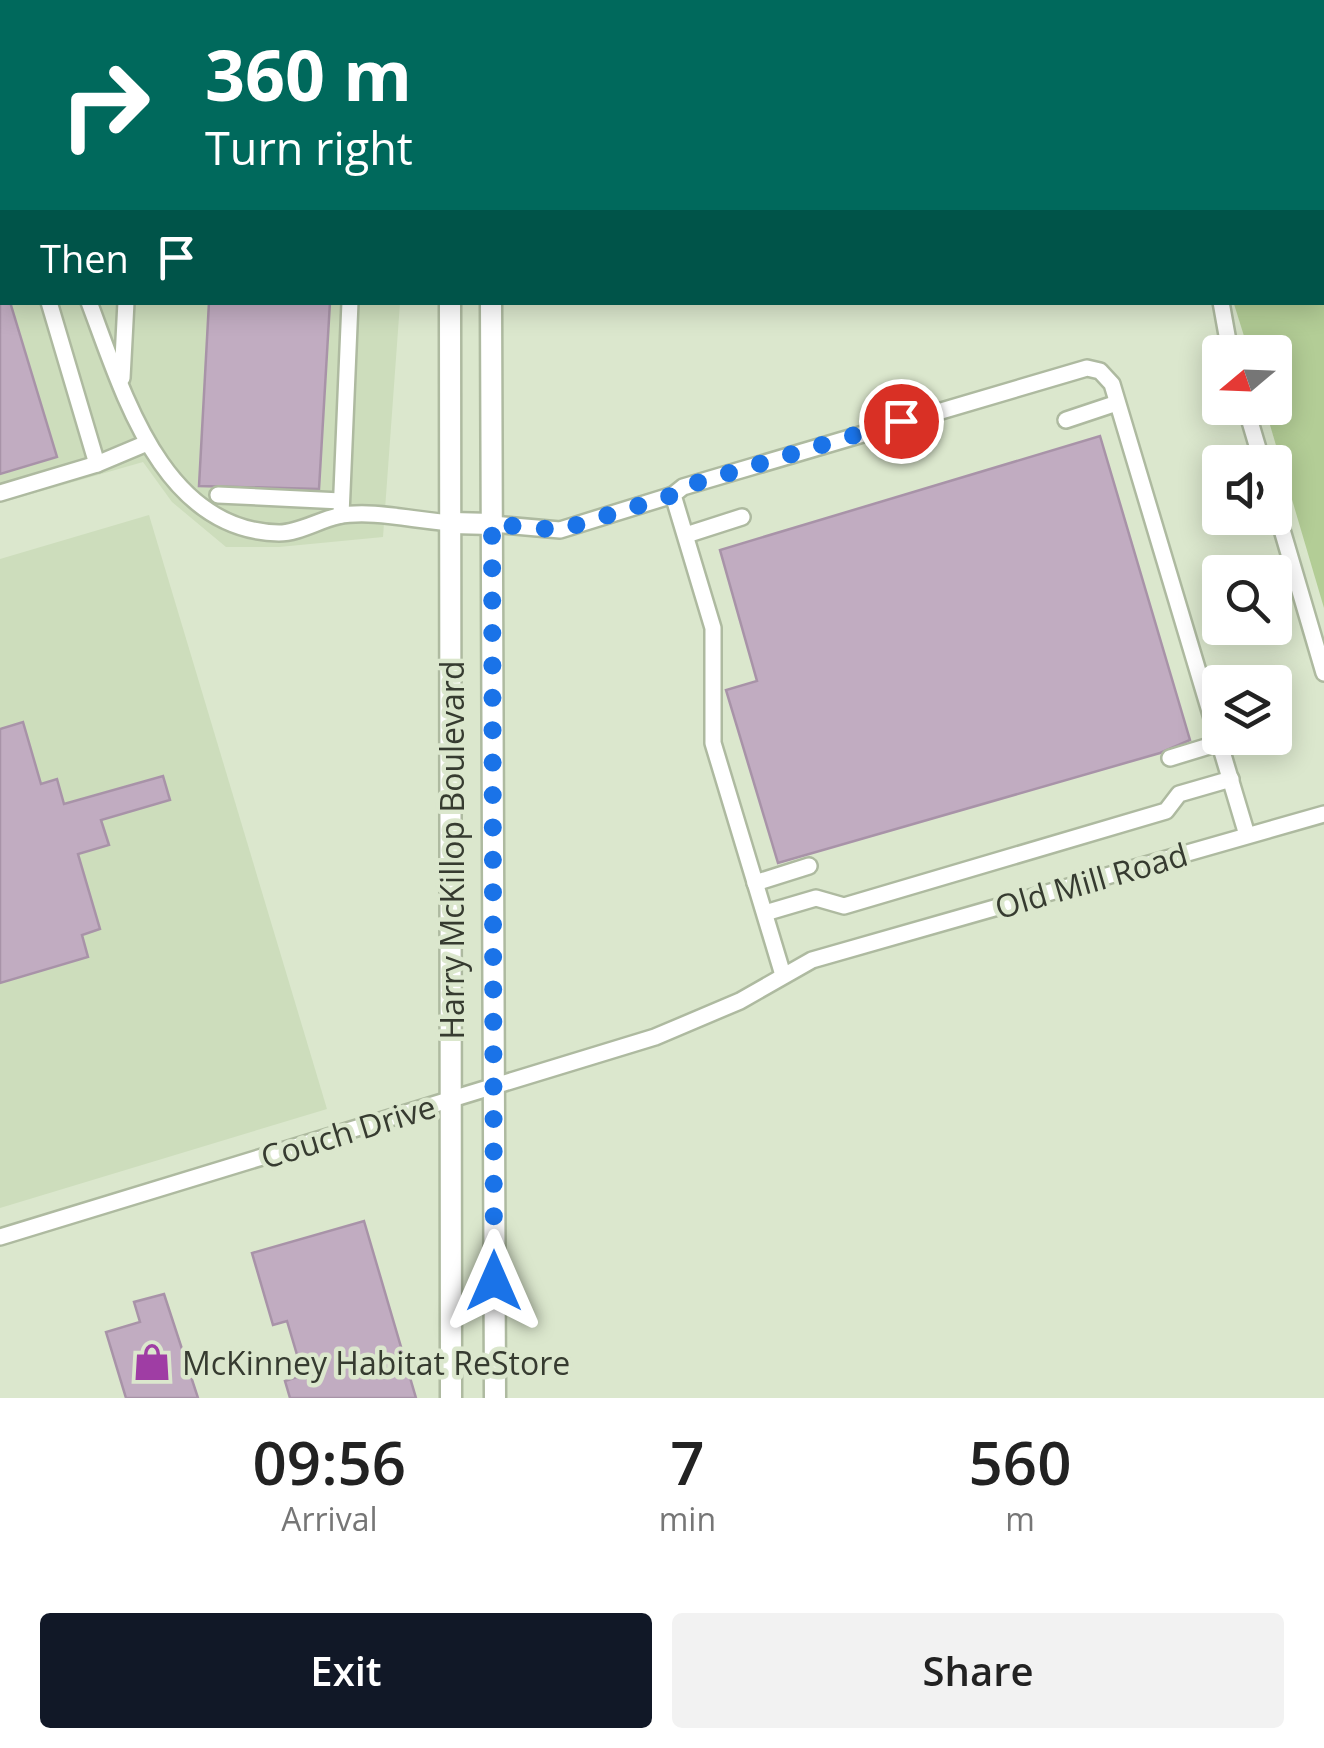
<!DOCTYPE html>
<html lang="en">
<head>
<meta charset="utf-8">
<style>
	:root { --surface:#fff; --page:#f2f2f2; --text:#222; --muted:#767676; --accent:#111827 }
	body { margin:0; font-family:"Open Sans",sans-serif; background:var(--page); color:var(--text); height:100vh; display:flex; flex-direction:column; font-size:38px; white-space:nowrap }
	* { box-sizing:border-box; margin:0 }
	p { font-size:32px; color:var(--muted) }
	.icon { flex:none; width:55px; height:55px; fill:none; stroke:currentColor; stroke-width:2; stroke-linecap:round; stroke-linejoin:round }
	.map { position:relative; height:1398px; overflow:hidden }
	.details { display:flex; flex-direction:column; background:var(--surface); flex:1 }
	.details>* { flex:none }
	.top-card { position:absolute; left:0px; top:0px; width:1325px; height:305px; box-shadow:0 5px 25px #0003; background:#00695c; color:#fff; overflow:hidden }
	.needle { width:65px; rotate:251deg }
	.controls { position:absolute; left:1202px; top:335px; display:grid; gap:20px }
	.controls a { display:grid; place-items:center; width:90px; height:90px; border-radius:10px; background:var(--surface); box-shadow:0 5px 25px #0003; font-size:50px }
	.pin { position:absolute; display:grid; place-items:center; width:85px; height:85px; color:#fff; margin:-42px; border:5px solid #fff; border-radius:50%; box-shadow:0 2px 10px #0007 }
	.me { position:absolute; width:110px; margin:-55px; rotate:0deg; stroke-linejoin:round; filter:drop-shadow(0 0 8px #0008) }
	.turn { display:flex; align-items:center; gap:35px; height:210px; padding:0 40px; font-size:45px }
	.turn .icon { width:130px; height:130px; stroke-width:2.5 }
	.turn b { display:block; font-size:70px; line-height:85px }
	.then { display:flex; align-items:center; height:95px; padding:0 40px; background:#0003; gap:20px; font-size:38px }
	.eta { display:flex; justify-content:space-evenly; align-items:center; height:170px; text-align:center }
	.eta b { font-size:60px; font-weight:600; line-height:70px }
	.action { display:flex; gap:20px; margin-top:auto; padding:20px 40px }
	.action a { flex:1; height:115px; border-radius:10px; background:var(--accent); color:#fff; font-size:40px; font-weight:600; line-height:115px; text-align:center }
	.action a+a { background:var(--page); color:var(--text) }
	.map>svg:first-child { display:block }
	.built { fill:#cdddbc }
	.green { fill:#b3cd96 }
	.building { fill:#c1acc1; stroke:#a893a8; stroke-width:2.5 }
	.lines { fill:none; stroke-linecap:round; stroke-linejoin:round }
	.minor-casing { stroke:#aebaa0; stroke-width:20 }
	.major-casing { stroke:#aebaa0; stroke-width:25 }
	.minor { stroke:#fff; stroke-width:15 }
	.major { stroke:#fff; stroke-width:20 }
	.route { stroke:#1a73e8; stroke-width:18; stroke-dasharray:0 32.4 }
	.labels { text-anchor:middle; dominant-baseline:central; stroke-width:9; stroke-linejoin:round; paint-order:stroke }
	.street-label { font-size:32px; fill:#363b30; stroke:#dbe7cd }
	.poi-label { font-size:32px; fill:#363b30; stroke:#dbe7cd; text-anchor:start }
</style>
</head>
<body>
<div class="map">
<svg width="1324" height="1398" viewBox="0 0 1324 1398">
	<rect width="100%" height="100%" fill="#dbe7cd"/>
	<g class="built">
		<polygon points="0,0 430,0 2,2 2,302 400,303 383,537 279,547 226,547 172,502 143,462 0,503"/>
		<polygon points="149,515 327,1109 0,1208 0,559"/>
	</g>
	<polygon class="green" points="1324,65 1324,608 1265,408 1275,408 1275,352 1249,352 1234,304 1322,302"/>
	<g class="building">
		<polygon points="0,302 10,302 57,457 0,474"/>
		<polygon points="209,302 330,302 319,489 199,486"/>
		<polygon points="1100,436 1190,740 1160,753 778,863 726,690 757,681 720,550"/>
		<polygon points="23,722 41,784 57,779 64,804 163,776 170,800 101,820 109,845 78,854 100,929 82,935 88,957 0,983 0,729"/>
		<polygon points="364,1221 416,1398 290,1398 285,1381 303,1375 287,1321 273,1325 252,1253"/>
		<polygon points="164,1294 198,1398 126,1398 106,1332 140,1322 134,1302"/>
	</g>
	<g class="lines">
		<g class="minor-casing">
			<g id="minor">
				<polyline points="377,0 383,2"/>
				<polyline points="291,2 291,0"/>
				<polyline points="1322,30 1324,28"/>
				<polyline points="0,138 2,146"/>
				<polyline points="0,216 2,216"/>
				<polyline points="49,302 97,464"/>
				<path d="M89 302C123 392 162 531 279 533 299 533 319 520 338 516 371 509 417 521 452 523"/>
				<polyline points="1221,302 1230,352"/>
				<polyline points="122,378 126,302"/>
				<polyline points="1246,408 1262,462"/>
				<polyline points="1066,420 1117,403"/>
				<polyline points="0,493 97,464 147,443"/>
				<polyline points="218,495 341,501"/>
				<polyline points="1275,506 1324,673"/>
				<polyline points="341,515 350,302"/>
				<polyline points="492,524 560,530 673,495"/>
				<polyline points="686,535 742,517"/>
				<polyline points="1170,758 1219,743"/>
				<polyline points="755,883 809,866"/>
				<polyline points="765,913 816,898 844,906 1166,811 1179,794 1231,779"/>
				<polyline points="783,975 713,743 713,628 673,495 683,487 1087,368 1100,371 1112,384 1247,835"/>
				<polyline points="0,1237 655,1037 740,1001 812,960 1324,814"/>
			</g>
		</g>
		<g class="major-casing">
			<g id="major">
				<polyline points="491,2 492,0"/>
				<polyline points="538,2 539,0"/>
				<polyline points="450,302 451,1398"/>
				<polyline points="491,302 495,1398"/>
				<polyline points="452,523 492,524"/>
			</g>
		</g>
		<use href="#minor" class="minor"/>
		<use href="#major" class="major"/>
	</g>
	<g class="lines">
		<polyline class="route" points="494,1281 492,524 560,530 673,495 683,487 901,421"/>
	</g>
	<defs>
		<g id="shop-bare" transform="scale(3)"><path d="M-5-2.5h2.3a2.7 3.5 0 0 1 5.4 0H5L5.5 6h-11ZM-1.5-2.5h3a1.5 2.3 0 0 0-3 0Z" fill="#9f3da4" stroke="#dbe7cd" stroke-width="2.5" paint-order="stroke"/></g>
	</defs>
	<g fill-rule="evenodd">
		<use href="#shop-bare" x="152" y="1362"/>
	</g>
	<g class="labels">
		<g class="street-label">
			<text transform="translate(451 850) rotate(-90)">Harry McKillop Boulevard</text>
			<text transform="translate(1091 880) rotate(-16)">Old Mill Road</text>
			<text transform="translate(348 1131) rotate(-17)">Couch Drive</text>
		</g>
		<g class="poi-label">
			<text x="182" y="1362">McKinney Habitat ReStore</text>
		</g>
	</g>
</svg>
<div class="controls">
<a><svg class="needle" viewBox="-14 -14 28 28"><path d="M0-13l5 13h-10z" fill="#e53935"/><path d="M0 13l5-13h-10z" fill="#767676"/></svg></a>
<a><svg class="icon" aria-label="sound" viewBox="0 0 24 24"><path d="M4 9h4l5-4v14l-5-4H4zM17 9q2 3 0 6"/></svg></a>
<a><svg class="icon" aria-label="search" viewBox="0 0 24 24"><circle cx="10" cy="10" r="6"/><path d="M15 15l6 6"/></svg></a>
<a><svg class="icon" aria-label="layers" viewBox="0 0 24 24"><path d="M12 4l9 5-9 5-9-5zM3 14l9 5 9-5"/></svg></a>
</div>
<div class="pin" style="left:901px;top:421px;background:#d93025"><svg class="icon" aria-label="arrive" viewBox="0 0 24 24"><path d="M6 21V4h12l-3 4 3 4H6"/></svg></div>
<svg class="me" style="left:494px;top:1281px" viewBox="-20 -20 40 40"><path d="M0-17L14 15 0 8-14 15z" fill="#1a73e8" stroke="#fff" stroke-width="4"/></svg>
<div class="top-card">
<div class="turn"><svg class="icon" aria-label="right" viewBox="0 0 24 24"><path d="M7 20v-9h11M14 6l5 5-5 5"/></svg><div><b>360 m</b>Turn right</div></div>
<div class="then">Then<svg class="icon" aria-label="arrive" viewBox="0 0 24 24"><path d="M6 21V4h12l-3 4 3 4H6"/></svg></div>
</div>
</div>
<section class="details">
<div class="eta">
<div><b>09:56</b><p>Arrival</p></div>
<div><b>7</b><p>min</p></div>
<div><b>560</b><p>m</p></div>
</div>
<div class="action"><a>Exit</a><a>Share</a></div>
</section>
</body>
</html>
